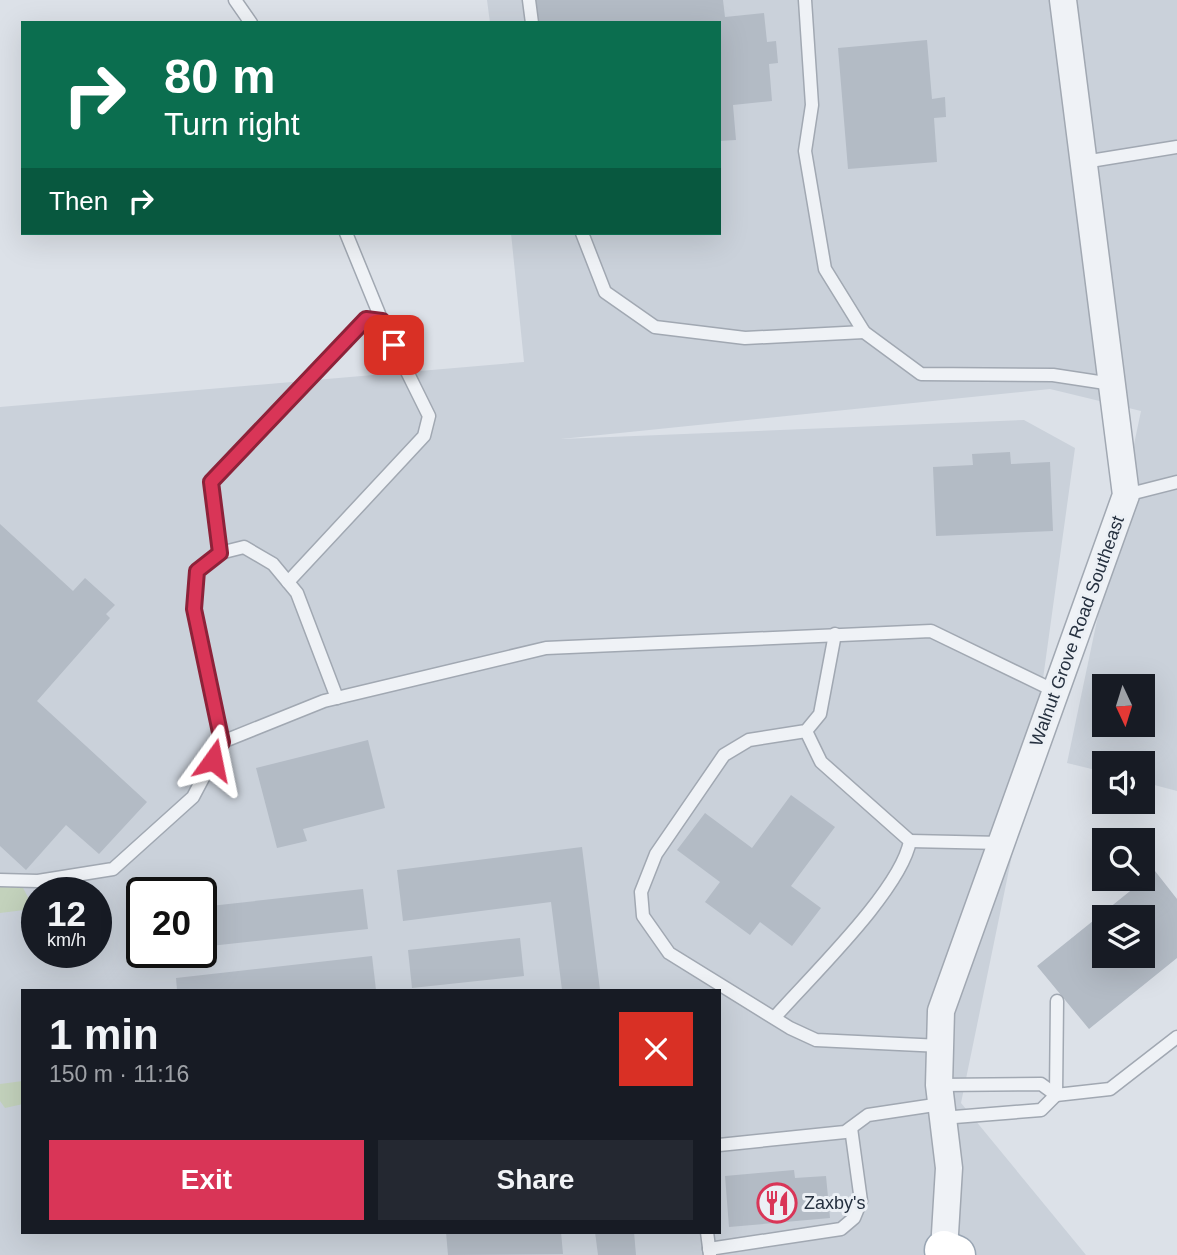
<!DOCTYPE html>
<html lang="en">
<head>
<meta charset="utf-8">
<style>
	:root { --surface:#171b24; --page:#242831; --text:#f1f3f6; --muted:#9ea1a6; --accent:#d93557 }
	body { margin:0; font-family:Helvetica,sans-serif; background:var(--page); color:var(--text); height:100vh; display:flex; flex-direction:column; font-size:26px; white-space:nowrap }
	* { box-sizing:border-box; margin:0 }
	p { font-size:23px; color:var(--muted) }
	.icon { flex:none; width:38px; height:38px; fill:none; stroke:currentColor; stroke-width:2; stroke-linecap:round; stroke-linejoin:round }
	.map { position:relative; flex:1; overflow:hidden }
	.panel { position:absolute; left:21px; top:989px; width:700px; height:245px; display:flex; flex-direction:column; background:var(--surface); border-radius:0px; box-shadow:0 7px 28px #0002 }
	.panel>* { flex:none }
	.banner { position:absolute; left:21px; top:21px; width:700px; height:214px; border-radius:0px; box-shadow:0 7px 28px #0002; background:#0b6e4f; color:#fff; overflow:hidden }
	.needle { width:46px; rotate:176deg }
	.buttons { position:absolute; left:1092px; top:674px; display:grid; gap:14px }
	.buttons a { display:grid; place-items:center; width:63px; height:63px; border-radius:0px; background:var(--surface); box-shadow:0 7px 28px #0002; font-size:35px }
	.speed { position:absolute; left:21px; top:877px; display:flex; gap:14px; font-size:35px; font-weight:700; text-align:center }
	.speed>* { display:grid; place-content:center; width:91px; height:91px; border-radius:50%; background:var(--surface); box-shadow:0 7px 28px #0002; line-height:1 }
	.speed small { font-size:18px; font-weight:400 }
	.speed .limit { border:4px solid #111; border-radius:10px; background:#fff; color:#111 }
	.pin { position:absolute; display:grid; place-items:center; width:60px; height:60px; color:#fff; margin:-30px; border-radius:14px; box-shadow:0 4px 10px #0006 }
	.me { position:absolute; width:77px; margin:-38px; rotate:12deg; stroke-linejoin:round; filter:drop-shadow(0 0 5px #0008) }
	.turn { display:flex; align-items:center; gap:24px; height:147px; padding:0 28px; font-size:32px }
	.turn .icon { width:91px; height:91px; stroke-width:2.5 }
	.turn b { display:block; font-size:49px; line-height:60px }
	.then { display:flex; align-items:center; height:66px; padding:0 28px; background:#0003; gap:14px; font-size:26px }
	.round { display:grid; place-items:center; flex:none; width:74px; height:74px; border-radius:0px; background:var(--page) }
	.overview { display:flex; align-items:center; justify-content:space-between; height:119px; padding:0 28px }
	h1 { font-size:42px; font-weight:600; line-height:52px }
	.cta { display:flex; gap:14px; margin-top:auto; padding:14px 28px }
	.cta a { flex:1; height:80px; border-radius:0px; background:var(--accent); color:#fff; font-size:28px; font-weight:600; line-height:80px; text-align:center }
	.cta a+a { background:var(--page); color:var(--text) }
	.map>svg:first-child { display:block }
	.built { fill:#cad1da; fill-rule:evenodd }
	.green { fill:#c3d2bc }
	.building { fill:#b3bbc5; fill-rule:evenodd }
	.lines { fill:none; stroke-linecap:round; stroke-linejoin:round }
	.service-casing { stroke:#a1a8b2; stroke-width:15 }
	.minor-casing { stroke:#a1a8b2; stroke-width:29 }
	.primary-casing { stroke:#9aa6b4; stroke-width:41 }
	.service { stroke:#eff2f6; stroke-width:12 }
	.minor { stroke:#eff2f6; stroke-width:26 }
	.primary { stroke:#fff; stroke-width:38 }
	.route-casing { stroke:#8d2239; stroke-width:18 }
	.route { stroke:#d93557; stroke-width:12 }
	.labels { text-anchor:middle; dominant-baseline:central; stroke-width:6; stroke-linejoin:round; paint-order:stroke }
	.street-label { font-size:18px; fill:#25303f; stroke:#ecf0f5 }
	.poi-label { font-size:18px; fill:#25303f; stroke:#ecf0f5; text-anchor:start }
</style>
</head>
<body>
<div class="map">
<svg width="1177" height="1255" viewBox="0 0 1177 1255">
	<rect width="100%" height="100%" fill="#dce1e8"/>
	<path class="built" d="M487 0H1177V791L1143 782V763H1104V772L1067 763 1141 411 1050 389 561 439 1024 420 1075 448 1032 758 961 1103 1086 1255H0V407L524 362 511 233H719V23H490ZM1104 686H1143V724H1104ZM37 892H96V952H37ZM142 892H201V952H142ZM23 990H719V1232H23Z"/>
	<g class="green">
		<polygon points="0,886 22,886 32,905 24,910 0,913"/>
		<polygon points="23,1081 23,1104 5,1108 0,1101 0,1084"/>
	</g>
	<g class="building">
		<polygon points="533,0 723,0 725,17 764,13 767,42 776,41 778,63 769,64 772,101 733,105 736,140 719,141 719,23 535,23"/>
		<polygon points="927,40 932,99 945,97 946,117 934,118 937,162 848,169 838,48"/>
		<polygon points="1010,452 1011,464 1050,462 1053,531 936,536 933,467 973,465 972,454"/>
		<polygon points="0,524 73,591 85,578 115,605 106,614 110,618 37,701 147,802 99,854 66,825 26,870 0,846"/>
		<polygon points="368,740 385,808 303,829 307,841 277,848 256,768"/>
		<polygon points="791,795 835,827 791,886 821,908 792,946 760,922 750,935 705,902 720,882 677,850 705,813 752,848"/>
		<polygon points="582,847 600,990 562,990 551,902 403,921 397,870"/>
		<path d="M1155 871 1177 899V958L1089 1029 1037 966ZM1104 917H1143V956H1104Z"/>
		<polygon points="363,889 368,929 201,947 201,907"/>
		<polygon points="520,938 524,976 412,988 408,950"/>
		<polygon points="372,956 376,990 177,990 176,978"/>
		<polygon points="794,1170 795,1178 826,1176 830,1218 729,1227 725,1176"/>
		<polygon points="446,1232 561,1232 563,1254 448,1255"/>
		<polygon points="595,1232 634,1232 636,1255 598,1255"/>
	</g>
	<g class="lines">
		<g class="service-casing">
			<g id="service">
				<polyline points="235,0 251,23"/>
				<polyline points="529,0 532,23"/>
				<polyline points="805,0 812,105 805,151 825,269 864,332 921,374 1053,375 1112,384"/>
				<polyline points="1084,162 1177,147"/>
				<polyline points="346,233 382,321"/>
				<polyline points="582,233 605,292 655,327 745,338 864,332"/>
				<polyline points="1126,495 1177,482"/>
				<polyline points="220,553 211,482 366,319 382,321 429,416 424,436 288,582"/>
				<polyline points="835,634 820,714 806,731 749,740 724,755 656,854 641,892 643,916 669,953 790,1028 816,1040 941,1046"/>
				<polyline points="222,742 194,609 197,571 220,553 244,547 273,564 297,593 337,698"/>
				<polyline points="910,841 1001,843"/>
				<polyline points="0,880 38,881 113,869 193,797 222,742 324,701 546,648 931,631 1055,691"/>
				<polyline points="1057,1001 1056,1095 1110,1089 1177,1037"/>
				<path d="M775 1017C811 976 901 890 910 841L821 762 806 731"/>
				<polyline points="939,1085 1041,1084 1056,1095 1041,1110 942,1118"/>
				<polyline points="719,1145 845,1132 868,1115 941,1104"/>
				<polyline points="707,1232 710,1255"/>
				<polyline points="709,1249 841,1229 854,1218 861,1201 851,1128"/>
			</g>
		</g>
		<g class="minor-casing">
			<polyline id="minor" points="944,1250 949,1168 939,1085 941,1011 1126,495 1063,0"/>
		</g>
		<g class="primary-casing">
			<polyline id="primary" points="944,1250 956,1255"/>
		</g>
		<use href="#service" class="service"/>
		<use href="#minor" class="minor"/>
		<use href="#primary" class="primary"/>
	</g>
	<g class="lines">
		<g class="route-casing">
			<polyline id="route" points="213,760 222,742 194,609 197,571 220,553 211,482 366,319 382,321 394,345"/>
		</g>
		<use href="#route" class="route"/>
	</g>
	<defs>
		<g id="restaurant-ring" transform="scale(2.0125)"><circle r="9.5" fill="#ecf0f5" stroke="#d93557" stroke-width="1.5"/><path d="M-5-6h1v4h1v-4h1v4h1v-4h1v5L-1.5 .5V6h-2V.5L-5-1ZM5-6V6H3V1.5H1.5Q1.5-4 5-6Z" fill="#d93557"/></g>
	</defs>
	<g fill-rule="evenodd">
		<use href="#restaurant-ring" x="777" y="1203"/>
	</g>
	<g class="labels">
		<g class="street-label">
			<text transform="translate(1077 631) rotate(-70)">Walnut Grove Road Southeast</text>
		</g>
		<g class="poi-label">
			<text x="804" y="1203">Zaxby's</text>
		</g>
	</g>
</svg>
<div class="buttons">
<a><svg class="needle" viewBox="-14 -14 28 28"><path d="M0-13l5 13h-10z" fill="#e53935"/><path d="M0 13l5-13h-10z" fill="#9ea1a6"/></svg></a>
<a><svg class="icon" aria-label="sound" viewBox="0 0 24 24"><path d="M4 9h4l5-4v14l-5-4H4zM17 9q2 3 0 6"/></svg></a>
<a><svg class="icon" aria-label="search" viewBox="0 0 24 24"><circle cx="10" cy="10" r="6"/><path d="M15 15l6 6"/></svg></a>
<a><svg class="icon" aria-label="layers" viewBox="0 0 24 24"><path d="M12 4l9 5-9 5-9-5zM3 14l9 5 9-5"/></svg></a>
</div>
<div class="speed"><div>12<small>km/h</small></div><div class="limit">20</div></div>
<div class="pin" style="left:394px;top:345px;background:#d93025"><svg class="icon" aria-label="arrive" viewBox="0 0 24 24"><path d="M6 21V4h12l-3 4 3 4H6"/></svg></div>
<svg class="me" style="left:213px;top:760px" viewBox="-20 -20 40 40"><path d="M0-17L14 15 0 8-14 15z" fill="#d93557" stroke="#fff" stroke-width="4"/></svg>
<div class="banner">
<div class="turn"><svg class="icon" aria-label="right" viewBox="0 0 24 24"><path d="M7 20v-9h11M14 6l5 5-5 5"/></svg><div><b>80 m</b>Turn right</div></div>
<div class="then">Then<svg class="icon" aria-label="right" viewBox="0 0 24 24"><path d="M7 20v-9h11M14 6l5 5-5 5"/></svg></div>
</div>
<section class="panel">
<div class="overview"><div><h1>1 min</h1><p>150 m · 11:16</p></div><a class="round" style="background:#d93025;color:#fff"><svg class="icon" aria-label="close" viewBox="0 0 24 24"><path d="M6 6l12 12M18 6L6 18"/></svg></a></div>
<div class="cta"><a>Exit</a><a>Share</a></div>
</section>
</div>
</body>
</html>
